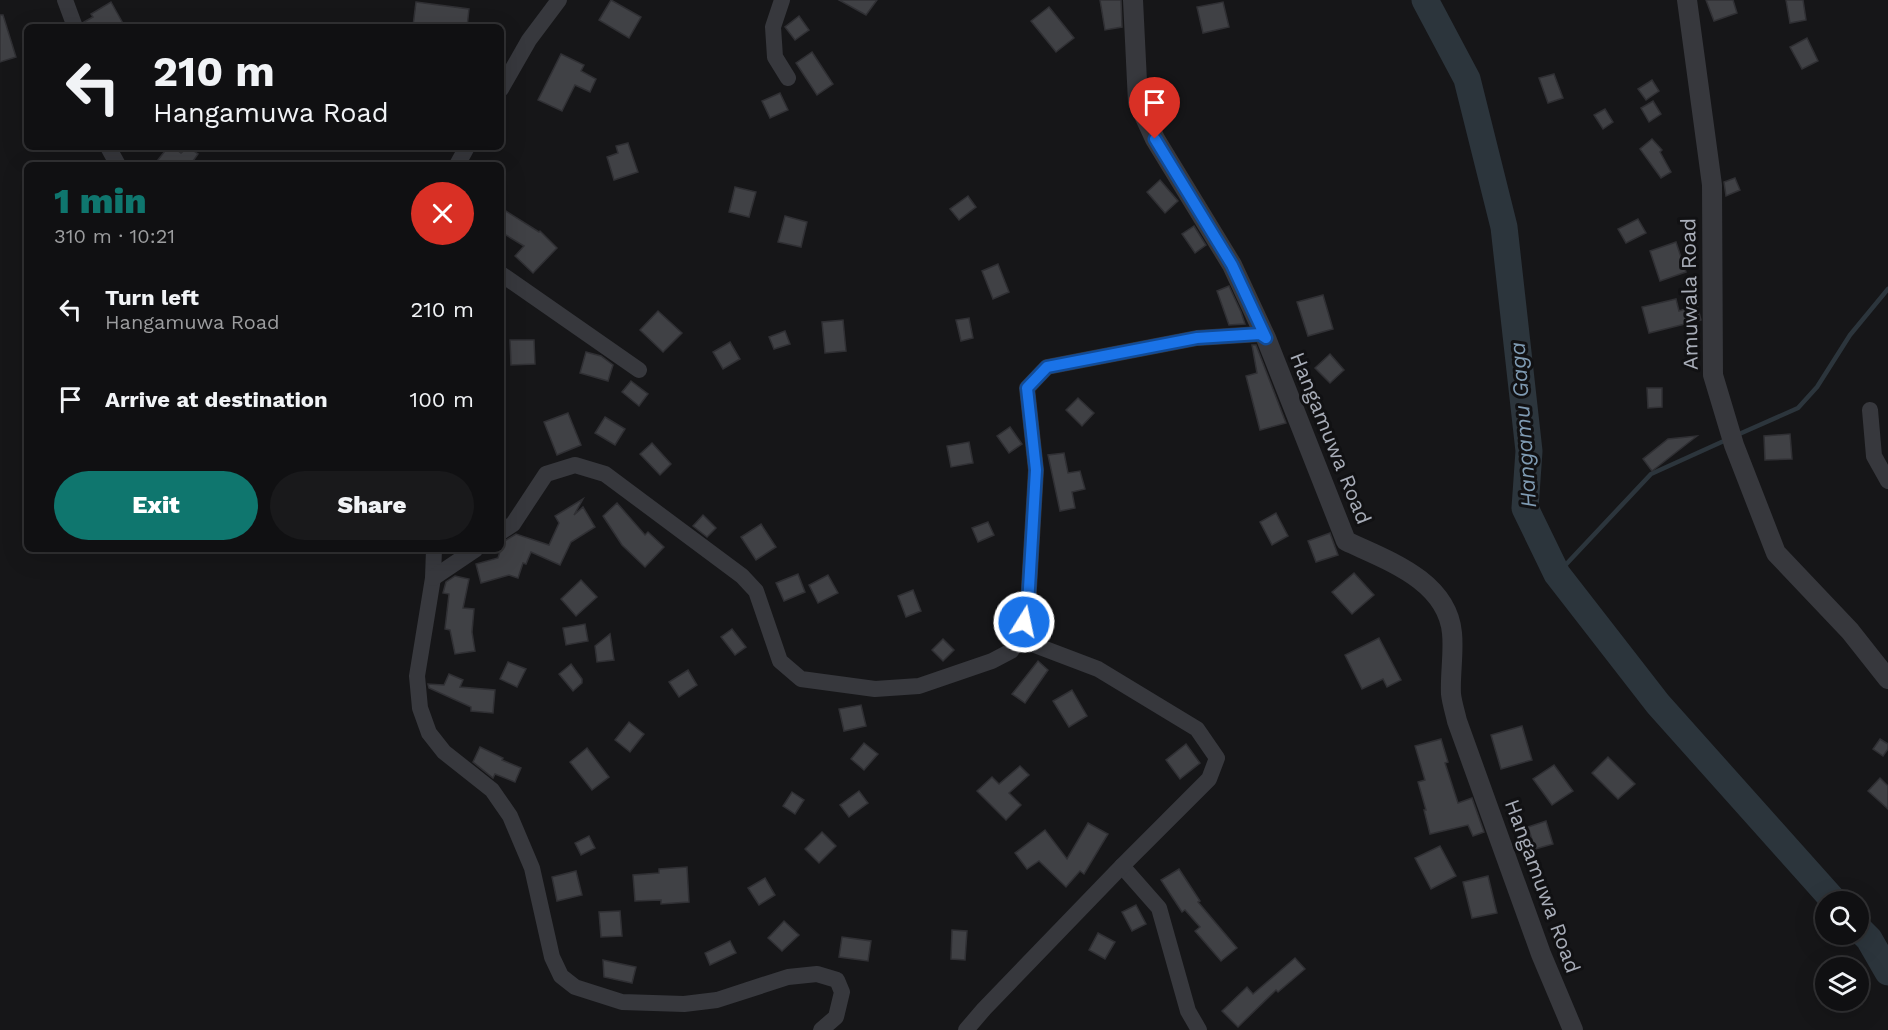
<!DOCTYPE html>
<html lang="en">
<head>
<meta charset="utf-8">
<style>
	:root { --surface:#101012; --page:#19191b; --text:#f1f3f6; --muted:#9c9d9f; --line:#303032; --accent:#0f766e }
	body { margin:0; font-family:"Work Sans",sans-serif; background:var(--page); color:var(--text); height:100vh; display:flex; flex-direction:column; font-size:22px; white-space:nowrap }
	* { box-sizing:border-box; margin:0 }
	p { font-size:20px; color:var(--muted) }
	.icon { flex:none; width:33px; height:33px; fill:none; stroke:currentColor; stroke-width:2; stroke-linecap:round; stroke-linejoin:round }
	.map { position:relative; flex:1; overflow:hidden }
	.side { position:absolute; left:24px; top:162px; width:480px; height:390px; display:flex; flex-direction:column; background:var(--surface); border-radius:9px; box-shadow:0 6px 24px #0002,0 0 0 2px var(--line) }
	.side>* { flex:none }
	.guide { position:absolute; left:24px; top:24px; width:480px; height:126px; border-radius:9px; box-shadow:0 6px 24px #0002,0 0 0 2px var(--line); background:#101012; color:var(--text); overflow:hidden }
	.fabs { position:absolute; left:1815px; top:891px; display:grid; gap:12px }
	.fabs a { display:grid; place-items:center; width:54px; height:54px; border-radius:50%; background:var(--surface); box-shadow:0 6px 24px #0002,0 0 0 2px var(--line); font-size:30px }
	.pin { position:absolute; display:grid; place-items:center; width:51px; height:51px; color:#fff; margin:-62px -26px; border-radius:50% 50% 50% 0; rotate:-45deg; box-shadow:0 0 6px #0007 }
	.pin .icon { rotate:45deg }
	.me { position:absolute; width:66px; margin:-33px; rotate:10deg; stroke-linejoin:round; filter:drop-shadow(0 0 4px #0008) }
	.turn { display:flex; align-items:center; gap:21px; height:126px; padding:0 30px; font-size:27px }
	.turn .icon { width:78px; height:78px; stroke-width:2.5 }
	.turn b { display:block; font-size:42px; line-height:51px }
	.round { display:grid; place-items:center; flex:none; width:63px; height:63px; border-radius:32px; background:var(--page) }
	.head { display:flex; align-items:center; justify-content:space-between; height:102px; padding:0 30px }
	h1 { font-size:36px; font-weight:800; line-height:45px; color:var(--accent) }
	.primary-button { display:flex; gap:12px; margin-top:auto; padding:12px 30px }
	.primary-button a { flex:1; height:69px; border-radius:36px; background:var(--accent); color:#fff; font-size:24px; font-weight:800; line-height:69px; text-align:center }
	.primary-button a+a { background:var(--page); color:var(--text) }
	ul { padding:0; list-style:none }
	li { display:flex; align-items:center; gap:18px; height:90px; padding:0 30px }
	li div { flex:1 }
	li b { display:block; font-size:22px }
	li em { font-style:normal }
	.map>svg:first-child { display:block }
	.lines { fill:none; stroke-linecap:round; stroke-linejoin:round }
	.stream { stroke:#2c353c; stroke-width:4.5 }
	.river { stroke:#2c353c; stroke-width:27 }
	.building { fill:#404145; stroke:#303034; stroke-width:1.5 }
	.minor { stroke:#37383d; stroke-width:16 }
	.tertiary { stroke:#37383d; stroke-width:20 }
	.route-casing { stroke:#114b97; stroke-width:15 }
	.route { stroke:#1a73e8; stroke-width:10 }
	.labels { text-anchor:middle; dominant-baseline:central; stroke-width:6; stroke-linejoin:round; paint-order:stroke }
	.street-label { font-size:21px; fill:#a8adb8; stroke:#111113 }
	.water-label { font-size:22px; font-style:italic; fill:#7f9bb3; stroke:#111113 }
</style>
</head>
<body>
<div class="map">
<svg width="1888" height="1030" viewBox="0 0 1888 1030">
	<rect width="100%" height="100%" fill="#161618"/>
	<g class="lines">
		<g class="stream">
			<polyline points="1737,435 1798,408 1817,387 1850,335 1888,289"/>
			<polyline points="1557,574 1651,474 1726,440"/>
		</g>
		<g class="river">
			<polyline points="1425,0 1467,79 1504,227 1529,451 1525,508 1557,574 1658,704 1835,902"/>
			<polyline points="1858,928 1869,939 1888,972"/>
		</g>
	</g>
	<g class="building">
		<polygon points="611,0 641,17 629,38 599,20"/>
		<polygon points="839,0 877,0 866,15"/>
		<polygon points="1100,0 1121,0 1122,27 1105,30"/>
		<polygon points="1706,0 1733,0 1737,13 1714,21"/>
		<polygon points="1786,0 1803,0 1806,20 1790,23"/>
		<polygon points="111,2 125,27 85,27 84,22 93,17 91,14"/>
		<polygon points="416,2 469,9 467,27 413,26"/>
		<polygon points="1223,2 1229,27 1203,33 1197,7"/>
		<polygon points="1049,7 1074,38 1056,52 1031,21"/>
		<polygon points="0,15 3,15 16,57 0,62"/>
		<polygon points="799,16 809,30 795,40 785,27"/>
		<polygon points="1807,38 1818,61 1802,69 1790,47"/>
		<polygon points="812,52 833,84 817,95 796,63"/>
		<polygon points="561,54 584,65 581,71 596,79 590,92 575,85 562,111 538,100"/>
		<polygon points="1554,74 1563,98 1548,103 1539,78"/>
		<polygon points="1652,80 1659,91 1646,100 1638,89"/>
		<polygon points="780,93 788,110 770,118 762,101"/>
		<polygon points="1653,101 1661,114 1649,122 1641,108"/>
		<polygon points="1605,109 1613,122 1603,129 1594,115"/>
		<polygon points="1652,139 1662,150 1660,152 1671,172 1661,178 1640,149"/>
		<polygon points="628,143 638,172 614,180 607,157 618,153 616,146"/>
		<polygon points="168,147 173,147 181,153 188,147 198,154 193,161 198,165 154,165"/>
		<polygon points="1735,178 1740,190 1726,196 1724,182"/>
		<polygon points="1160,180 1178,201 1165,213 1147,192"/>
		<polygon points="735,187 756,192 749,217 729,212"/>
		<polygon points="968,196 976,207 959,220 950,209"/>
		<polygon points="501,208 539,232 540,231 557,248 533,273 515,256 524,246 501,232"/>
		<polygon points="785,216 807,222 801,247 778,242"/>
		<polygon points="1638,219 1646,233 1626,243 1618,229"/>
		<polygon points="1194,226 1206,245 1195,253 1182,234"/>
		<polygon points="1676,242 1686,272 1660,281 1650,251"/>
		<polygon points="998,264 1009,292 993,299 982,271"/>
		<polygon points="1229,286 1241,312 1245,324 1229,325 1217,291"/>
		<polygon points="1323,295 1333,329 1308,336 1297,302"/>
		<polygon points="1676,299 1679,311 1697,305 1701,320 1649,333 1642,307"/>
		<polygon points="658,311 682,333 663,352 640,330"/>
		<polygon points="969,318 973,338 961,341 956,320"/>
		<polygon points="843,320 846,351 825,353 822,322"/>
		<polygon points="785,331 790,344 774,349 769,337"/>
		<polygon points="510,340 534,340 535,364 511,365"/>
		<polygon points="730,342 740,359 723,369 713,352"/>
		<polygon points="1252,345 1256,345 1286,423 1260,430 1246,376 1257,373"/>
		<polygon points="586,352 601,356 613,365 608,381 580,373"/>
		<polygon points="1330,354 1344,370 1330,383 1315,368"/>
		<polygon points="631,381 648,394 639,406 622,392"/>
		<polygon points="1647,388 1662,388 1662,407 1648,408"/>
		<polygon points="1078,398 1094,413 1082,426 1066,410"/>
		<polygon points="568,413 581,445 557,455 544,422"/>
		<polygon points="605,417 625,429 615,445 595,433"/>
		<polygon points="1010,427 1022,444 1009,453 997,436"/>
		<polygon points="1790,434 1792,459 1765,460 1764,436"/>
		<polygon points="1697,436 1652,471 1643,459 1668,439"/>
		<polygon points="969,442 973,463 951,467 947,446"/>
		<polygon points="652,443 671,464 660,475 640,454"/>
		<polygon points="1064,453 1068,473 1080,471 1085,489 1072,492 1075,508 1060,511 1048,455"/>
		<polygon points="583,499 574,515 583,507 595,527 571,542 560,565 531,552 526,564 523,563 518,578 509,575 481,583 476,564 498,558 503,542 516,534 549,545 559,523 555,516"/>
		<polygon points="617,503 645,535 648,532 664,547 645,567 622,545 603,516"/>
		<polygon points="1276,513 1288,536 1272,545 1260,522"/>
		<polygon points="703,515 716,528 707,537 693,526"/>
		<polygon points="988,522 994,535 978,542 972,528"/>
		<polygon points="761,524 776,547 756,560 741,537"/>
		<polygon points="1330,533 1338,555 1316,562 1308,541"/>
		<polygon points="1354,573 1374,595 1352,614 1332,592"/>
		<polygon points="798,574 805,592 784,601 776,583"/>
		<polygon points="828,575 838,593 818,603 809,585"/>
		<polygon points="455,576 469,579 463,608 474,609 472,632 475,651 455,654 450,630 445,629 449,594 443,593 446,582"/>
		<polygon points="581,580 597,597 576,616 561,599"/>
		<polygon points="913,590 921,611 906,617 898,596"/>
		<polygon points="585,624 588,641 566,645 563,628"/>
		<polygon points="732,629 746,647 735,655 721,637"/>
		<polygon points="610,634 614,660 597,662 595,646"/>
		<polygon points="1379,638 1401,680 1387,687 1383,679 1362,689 1345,655"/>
		<polygon points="943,639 954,650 943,661 932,650"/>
		<polygon points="1038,661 1048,670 1025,703 1012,694"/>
		<polygon points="508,662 526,669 517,687 500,679"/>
		<polygon points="571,664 582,679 582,683 573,691 559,674"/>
		<polygon points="688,670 697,685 679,697 669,682"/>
		<polygon points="449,674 463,680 460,687 495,690 493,713 471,711 471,707 429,688 428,684 444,685"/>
		<polygon points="1072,690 1087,716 1069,727 1053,701"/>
		<polygon points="861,705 866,726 844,731 839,709"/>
		<polygon points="629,722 644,734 630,752 615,740"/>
		<polygon points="1522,726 1532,760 1501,769 1491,735"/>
		<polygon points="1441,739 1448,762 1445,763 1458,803 1472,798 1484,832 1473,836 1468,825 1430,834 1424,810 1426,810 1418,782 1425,780 1415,746"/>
		<polygon points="1880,739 1888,744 1888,749 1883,756 1873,749"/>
		<polygon points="864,743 878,754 864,770 851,759"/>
		<polygon points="1186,744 1200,763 1180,779 1166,760"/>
		<polygon points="480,747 503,758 502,760 521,768 515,782 495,774 493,778 473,762"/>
		<polygon points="587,748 609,777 592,790 570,762"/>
		<polygon points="1608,757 1635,784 1618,799 1592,773"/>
		<polygon points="1554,765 1573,791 1552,805 1533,779"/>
		<polygon points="1020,766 1029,775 1009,793 1021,805 1006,820 977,791 992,777 999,784"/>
		<polygon points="1880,778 1888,786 1888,809 1868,791"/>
		<polygon points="859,791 868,803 849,817 840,805"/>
		<polygon points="792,792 804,800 795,814 783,806"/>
		<polygon points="1546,821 1553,844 1535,849 1528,827"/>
		<polygon points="1088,823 1108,834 1084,874 1080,871 1066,887 1039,861 1027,869 1015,853 1045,830 1067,859"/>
		<polygon points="822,832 836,846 819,863 805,849"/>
		<polygon points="589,836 595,848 581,855 575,843"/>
		<polygon points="1440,846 1456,876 1431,889 1415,858"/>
		<polygon points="687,867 689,902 661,904 661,900 635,901 633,875 659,873 659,869"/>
		<polygon points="1179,869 1200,901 1198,902 1237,948 1221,961 1195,931 1200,927 1185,910 1182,912 1161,880"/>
		<polygon points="576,871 582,895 557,901 552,877"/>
		<polygon points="1488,876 1497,913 1472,918 1463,882"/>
		<polygon points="765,878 775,895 759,905 748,888"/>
		<polygon points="1136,905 1146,924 1132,931 1122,912"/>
		<polygon points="620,911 622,936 601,937 599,912"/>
		<polygon points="784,921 799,935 782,951 768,938"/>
		<polygon points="952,930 967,931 965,960 951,959"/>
		<polygon points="1098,933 1115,942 1105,959 1089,950"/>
		<polygon points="842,937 871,941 868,961 839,957"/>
		<polygon points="730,941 736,953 710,965 705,953"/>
		<polygon points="1295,958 1305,969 1278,992 1276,990 1238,1027 1222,1011 1247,987 1253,994"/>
		<polygon points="603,960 636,967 632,983 604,977"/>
	</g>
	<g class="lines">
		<g class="minor">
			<polyline points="65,0 75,27"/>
			<polyline points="782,0 773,27 775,57 788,78"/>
			<polyline points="501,89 529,40 559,0"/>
			<polyline points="108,147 118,165"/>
			<polyline points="457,165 467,147"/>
			<polyline points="501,274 639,370"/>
			<polyline points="1870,410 1874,456 1888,481"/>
			<polyline points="501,532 513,524 546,474 575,465 605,474 742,576 756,591 780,661 801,679 875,689 919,686 992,661 1011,651 1019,639 1028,605 1036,470 1027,388 1047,367 1197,338 1260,334 1266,338"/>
			<polyline points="434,549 433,578 417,676 420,708 429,733 444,752 492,790 510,816 532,868 552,957 561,976 575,987 622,1002 684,1004 717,1000 788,977 817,974 837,980 842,992 836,1017 821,1030"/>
			<polyline points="433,578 476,549"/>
			<polyline points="1122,866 1159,908 1188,1011 1199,1030"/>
			<polyline points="966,1030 984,1009 1122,866 1209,779 1217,758 1197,729 1098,669 1019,639"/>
		</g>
		<g class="tertiary">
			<path d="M1133 0 1138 102 1155 139 1232 265 1266 338 1346 541C1386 560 1447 580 1452 633 1454 653 1450 674 1451 694 1452 703 1455 712 1457 721L1541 954 1573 1030"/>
			<polyline points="1687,0 1712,185 1713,375 1734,445 1776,553 1850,631 1888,679"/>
		</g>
	</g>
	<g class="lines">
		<g class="route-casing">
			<polyline id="route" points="1024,622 1028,605 1036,470 1027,388 1047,367 1197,338 1260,334 1266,338 1232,265 1155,139"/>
		</g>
		<use href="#route" class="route"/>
	</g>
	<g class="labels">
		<g class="street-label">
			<text transform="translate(1689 294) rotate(-91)">Amuwala Road</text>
			<text transform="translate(1331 438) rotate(68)">Hangamuwa Road</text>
			<text transform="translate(1543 886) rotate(70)">Hangamuwa Road</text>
		</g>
		<g class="water-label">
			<text transform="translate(1523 425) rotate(-94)">Hangamu Gaga</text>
		</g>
	</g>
</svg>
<div class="fabs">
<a><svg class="icon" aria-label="search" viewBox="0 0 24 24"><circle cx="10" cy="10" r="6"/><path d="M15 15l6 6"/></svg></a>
<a><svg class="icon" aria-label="layers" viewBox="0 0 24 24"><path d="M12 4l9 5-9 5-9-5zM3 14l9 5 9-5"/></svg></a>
</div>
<div class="pin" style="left:1155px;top:139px;background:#d93025"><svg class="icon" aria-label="arrive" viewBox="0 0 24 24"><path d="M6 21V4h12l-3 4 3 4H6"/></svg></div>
<svg class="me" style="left:1024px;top:622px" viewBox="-20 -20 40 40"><circle r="17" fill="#1a73e8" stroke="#fff" stroke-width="3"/><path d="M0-11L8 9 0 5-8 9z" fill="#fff"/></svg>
<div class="guide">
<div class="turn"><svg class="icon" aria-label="left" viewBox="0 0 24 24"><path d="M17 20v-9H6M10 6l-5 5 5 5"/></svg><div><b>210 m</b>Hangamuwa Road</div></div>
</div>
<section class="side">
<div class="head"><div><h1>1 min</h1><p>310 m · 10:21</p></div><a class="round" style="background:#d93025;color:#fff"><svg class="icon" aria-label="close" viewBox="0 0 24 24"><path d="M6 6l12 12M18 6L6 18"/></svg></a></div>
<ul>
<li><svg class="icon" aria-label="left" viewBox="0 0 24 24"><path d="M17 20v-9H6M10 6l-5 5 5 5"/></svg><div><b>Turn left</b><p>Hangamuwa Road</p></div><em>210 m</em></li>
<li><svg class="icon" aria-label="arrive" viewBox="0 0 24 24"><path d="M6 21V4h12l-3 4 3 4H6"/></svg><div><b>Arrive at destination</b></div><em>100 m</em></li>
</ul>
<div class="primary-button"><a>Exit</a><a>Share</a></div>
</section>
</div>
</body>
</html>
